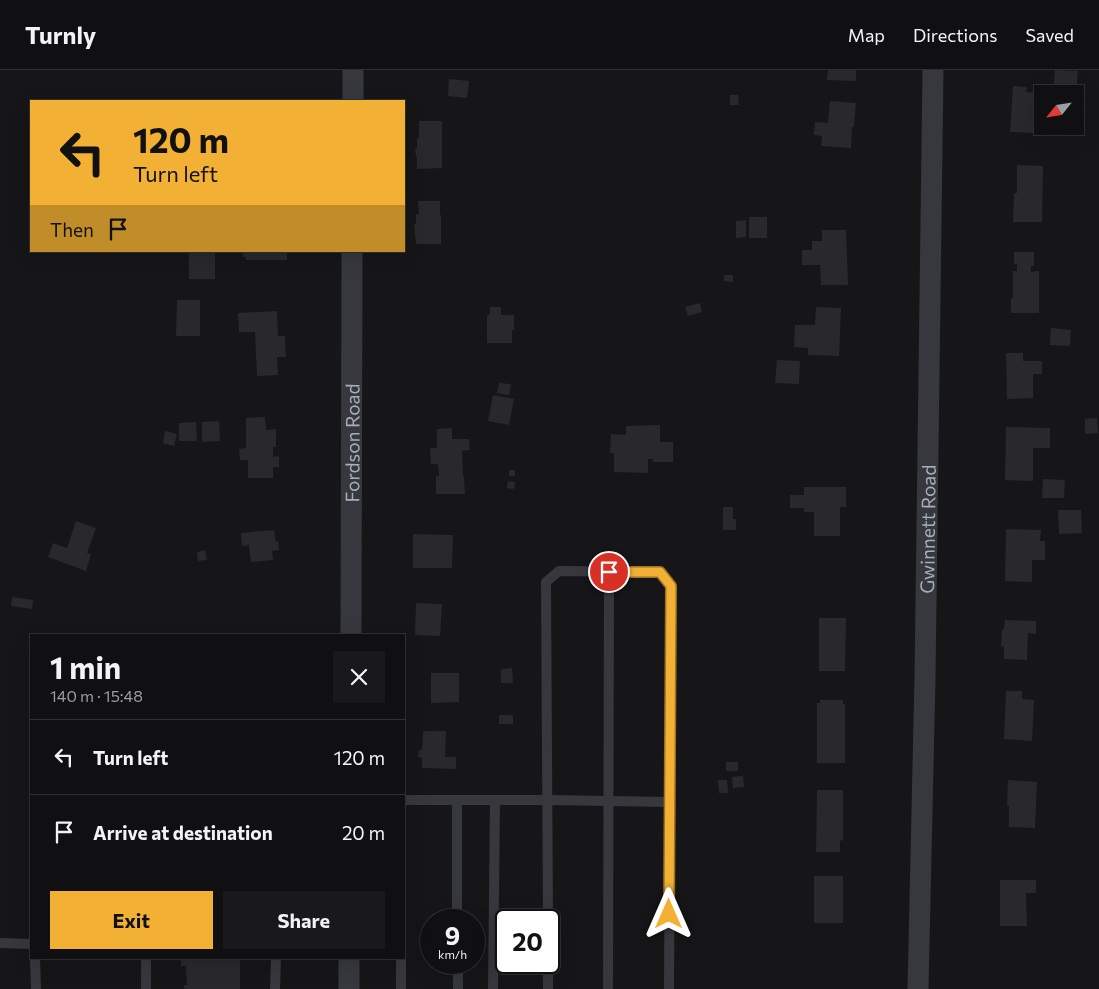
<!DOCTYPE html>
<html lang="en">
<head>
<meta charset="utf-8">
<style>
	:root { --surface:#101012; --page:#19191b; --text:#f1f3f6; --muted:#9c9d9f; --line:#303032; --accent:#f2b134 }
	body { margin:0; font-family:Commissioner,sans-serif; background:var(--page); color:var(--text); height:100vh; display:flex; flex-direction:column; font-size:19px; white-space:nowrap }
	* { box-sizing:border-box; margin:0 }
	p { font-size:16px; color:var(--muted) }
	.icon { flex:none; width:28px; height:28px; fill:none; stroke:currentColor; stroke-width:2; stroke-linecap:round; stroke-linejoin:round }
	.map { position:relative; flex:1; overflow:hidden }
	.side { position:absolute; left:30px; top:564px; width:375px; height:325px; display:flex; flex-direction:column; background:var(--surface); border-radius:0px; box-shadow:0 5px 20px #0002,0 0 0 1px var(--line) }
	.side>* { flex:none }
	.banner { position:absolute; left:30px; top:30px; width:375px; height:152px; border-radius:0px; box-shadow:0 5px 20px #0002,0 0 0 1px var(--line); background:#f2b134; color:#111; overflow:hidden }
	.needle { width:32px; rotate:240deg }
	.tools { position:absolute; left:1034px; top:15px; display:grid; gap:10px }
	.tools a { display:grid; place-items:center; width:50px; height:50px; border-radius:0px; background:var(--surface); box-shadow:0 5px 20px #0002,0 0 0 1px var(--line); font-size:25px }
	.speed { position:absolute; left:420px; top:839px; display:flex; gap:10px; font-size:25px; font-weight:700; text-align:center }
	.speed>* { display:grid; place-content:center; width:65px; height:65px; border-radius:50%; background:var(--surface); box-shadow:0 5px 20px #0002,0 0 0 1px var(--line); line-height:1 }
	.speed small { font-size:12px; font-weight:400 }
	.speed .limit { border:2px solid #111; border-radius:8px; background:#fff; color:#111 }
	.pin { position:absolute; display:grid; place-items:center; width:42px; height:42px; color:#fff; margin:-21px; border:2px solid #fff; border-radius:50%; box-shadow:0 1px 5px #0007 }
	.me { position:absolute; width:55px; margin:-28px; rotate:0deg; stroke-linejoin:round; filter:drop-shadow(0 0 4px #0008) }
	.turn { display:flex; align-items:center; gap:18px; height:105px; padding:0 20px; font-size:22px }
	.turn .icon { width:65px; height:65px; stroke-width:2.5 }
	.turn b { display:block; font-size:35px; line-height:42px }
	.then { display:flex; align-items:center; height:48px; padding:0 20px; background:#0003; gap:10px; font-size:19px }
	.round { display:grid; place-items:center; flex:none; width:52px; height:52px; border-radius:0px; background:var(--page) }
	.headline { display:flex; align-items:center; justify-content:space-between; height:85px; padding:0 20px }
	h1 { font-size:30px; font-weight:700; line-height:38px }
	.action { display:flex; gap:10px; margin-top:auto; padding:10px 20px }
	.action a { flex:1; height:58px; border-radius:0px; background:var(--accent); color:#111; font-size:20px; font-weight:700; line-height:58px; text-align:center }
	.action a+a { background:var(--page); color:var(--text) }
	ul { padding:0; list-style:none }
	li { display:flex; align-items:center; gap:15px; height:75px; padding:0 20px; border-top:1px solid var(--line) }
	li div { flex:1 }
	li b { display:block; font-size:19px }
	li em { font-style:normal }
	header { display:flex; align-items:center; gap:30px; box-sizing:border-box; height:70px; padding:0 25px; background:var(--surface); border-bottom:1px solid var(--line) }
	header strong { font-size:24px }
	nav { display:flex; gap:28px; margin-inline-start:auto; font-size:18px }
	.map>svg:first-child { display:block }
	.building { fill:#29292c }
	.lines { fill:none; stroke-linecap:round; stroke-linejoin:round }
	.lane { stroke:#37383d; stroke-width:10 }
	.street { stroke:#37383d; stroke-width:21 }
	.route-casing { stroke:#9d7322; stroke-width:12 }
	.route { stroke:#f2b134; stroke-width:9 }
	.labels { text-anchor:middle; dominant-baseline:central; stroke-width:5; stroke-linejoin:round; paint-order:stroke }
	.street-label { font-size:19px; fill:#a8adb8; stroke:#111113 }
</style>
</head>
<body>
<header>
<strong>Turnly</strong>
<nav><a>Map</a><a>Directions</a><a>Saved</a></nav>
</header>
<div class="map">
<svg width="1099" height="919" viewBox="0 0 1099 919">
	<rect width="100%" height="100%" fill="#161618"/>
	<g class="building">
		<polygon points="828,0 856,0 856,11 827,10"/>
		<polygon points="1055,0 1078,1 1076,24 1053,24"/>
		<polygon points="449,9 469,11 467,28 448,26"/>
		<polygon points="1013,16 1027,17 1026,22 1038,23 1035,63 1010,62"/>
		<polygon points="730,25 738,25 739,35 730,35"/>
		<polygon points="830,31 856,33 854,57 852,57 851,78 821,76 822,66 814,65 815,52 828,53"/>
		<polygon points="419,51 442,51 442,98 417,99 417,87 416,87 415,78 417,78 417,68 419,68"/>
		<polygon points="1017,95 1043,96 1042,152 1013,152 1014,123 1017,123"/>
		<polygon points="418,131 440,131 440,145 441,145 441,174 416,174 414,154 416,154 416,144 419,144"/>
		<rect x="749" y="147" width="18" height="21"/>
		<polygon points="746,150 746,167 736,168 736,151"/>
		<polygon points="822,160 846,160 848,215 821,215 820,195 802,195 802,180 812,180 812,171 822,171"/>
		<polygon points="215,181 215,209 189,209 189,182"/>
		<polygon points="242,181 287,181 287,190 246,190 246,187 243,187"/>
		<polygon points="1014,182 1034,182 1034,196 1031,196 1031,202 1039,201 1039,243 1011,243 1011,228 1013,228 1013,201 1017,201 1017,194 1014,194"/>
		<polygon points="724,205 733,205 733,212 724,211"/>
		<polygon points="177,230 200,230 200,266 176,266"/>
		<polygon points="700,233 702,242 688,246 685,237"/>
		<polygon points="490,237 501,237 501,245 514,245 514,260 512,260 512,273 487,273 487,245 490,244"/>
		<polygon points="816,237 841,238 839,286 808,285 808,278 794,277 795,255 815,255"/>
		<polygon points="277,241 278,266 285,266 286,287 277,287 278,305 257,306 255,262 239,262 238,243"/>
		<polygon points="1051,258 1071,260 1070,276 1050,275"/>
		<polygon points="1006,283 1023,283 1023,291 1042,291 1042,304 1033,304 1033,328 1007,329"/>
		<polygon points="777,290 800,291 799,314 775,313"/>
		<polygon points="499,313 511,314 509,325 497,323"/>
		<polygon points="493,325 514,329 509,355 488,351"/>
		<polygon points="265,347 266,360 276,359 276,377 273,377 273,387 279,386 279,397 273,397 273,408 248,408 248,390 240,390 239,379 246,378 246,348"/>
		<polygon points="1097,348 1098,363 1085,364 1085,349"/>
		<polygon points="219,351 220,371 202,372 202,352"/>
		<polygon points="196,352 197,371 179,371 179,353"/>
		<polygon points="660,355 660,372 673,372 673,392 653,392 653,389 648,389 648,403 614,402 614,383 610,383 611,364 626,365 626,356"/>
		<polygon points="1006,357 1050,358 1050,378 1033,378 1033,411 1005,410"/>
		<polygon points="452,358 452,369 469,369 470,380 462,381 463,407 464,407 465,424 436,424 436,406 439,406 438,394 431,394 430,378 437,378 437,359"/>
		<polygon points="165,361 177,364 174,376 163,373"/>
		<rect x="509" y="400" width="6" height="6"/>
		<polygon points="1043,409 1065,410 1064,428 1042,428"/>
		<polygon points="508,411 515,412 514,419 507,418"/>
		<polygon points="804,417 846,417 846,437 840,437 840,466 814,466 814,442 804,442 804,438 790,438 790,425 804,425"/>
		<polygon points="723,437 733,437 733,449 736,449 736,460 723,460"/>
		<polygon points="1058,440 1081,440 1082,463 1059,464"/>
		<polygon points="76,451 96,458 87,483 91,484 86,501 48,487 53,473 67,478"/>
		<polygon points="1006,459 1041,460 1040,471 1045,471 1045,490 1032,490 1032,512 1005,511"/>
		<polygon points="274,460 276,472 278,471 279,480 272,481 273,490 251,492 249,475 242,476 241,463"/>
		<polygon points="413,464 453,465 452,498 413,498"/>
		<polygon points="205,480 207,490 198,491 197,482"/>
		<polygon points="12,527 33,530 32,539 11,536"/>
		<polygon points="416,533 442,534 440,566 415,565"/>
		<polygon points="819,548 846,548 845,601 819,601"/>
		<polygon points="1005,550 1036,551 1036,564 1028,563 1027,590 1004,589 1004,577 1001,577 1002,559 1004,559"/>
		<polygon points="512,598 513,613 501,613 501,599"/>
		<polygon points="431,603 459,603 459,632 431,633"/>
		<polygon points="1006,621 1022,621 1022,629 1034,630 1032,671 1004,669"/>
		<polygon points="820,630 843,630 843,634 845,634 845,693 817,693 817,633 820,633"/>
		<rect x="499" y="645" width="14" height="9"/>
		<polygon points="423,661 446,661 445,687 456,687 456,699 422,698 422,688 418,687 419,680 422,680"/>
		<rect x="726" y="692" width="12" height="9"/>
		<polygon points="743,706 744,717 733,718 732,707"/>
		<polygon points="718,710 727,710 728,723 719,723"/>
		<polygon points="1008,710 1037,712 1035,758 1009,757 1009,736 1007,736"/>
		<polygon points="817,720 843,720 843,770 840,771 840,782 816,782"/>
		<rect x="814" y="806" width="29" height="47"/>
		<polygon points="1000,810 1036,810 1036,823 1026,823 1027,856 1000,856"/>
		<polygon points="181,888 240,888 240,919 184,919 184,915 187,915 186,896 181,896"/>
	</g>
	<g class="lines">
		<g class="lane">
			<polyline points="404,730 547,730 670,732"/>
			<polyline points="457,730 457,850"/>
			<polyline points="548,850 546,512 559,501 660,502 671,516 669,919"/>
			<polyline points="0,873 31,874"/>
			<polyline points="35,888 36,919"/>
			<polyline points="146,888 146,919"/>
			<polyline points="458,892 458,919"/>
			<polyline points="548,892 548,919"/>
			<polyline points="275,919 276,888"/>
			<polyline points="401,919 401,888"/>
			<polyline points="493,919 495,730"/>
			<polyline points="608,919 609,502"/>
		</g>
		<g class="street">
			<polyline points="353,31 353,0"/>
			<path id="s1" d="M351 565 352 181"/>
			<polyline points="349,919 349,888"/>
			<path id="s2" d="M918 919 925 608 933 0"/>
		</g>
	</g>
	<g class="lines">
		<g class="route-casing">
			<polyline id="route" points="609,502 660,502 671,516 669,844"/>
		</g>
		<use href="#route" class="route"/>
	</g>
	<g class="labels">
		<g class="street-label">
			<text stroke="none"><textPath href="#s1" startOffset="192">Fordson Road</textPath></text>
			<text stroke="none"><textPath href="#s2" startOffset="460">Gwinnett Road</textPath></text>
		</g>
	</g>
</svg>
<div class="tools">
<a><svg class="needle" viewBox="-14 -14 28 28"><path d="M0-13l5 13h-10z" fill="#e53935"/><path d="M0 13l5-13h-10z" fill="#9c9d9f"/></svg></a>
</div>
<div class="speed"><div>9<small>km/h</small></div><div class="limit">20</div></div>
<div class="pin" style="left:609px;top:502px;background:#d93025"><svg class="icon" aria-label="arrive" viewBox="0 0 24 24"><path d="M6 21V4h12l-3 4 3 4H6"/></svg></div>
<svg class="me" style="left:669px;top:844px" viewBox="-20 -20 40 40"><path d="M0-17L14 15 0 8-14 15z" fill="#f2b134" stroke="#fff" stroke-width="4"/></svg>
<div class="banner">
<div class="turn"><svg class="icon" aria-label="left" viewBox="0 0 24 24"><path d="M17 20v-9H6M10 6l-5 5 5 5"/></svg><div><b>120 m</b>Turn left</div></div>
<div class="then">Then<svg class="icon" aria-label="arrive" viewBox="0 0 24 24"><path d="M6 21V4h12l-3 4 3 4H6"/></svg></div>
</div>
<section class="side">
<div class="headline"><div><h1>1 min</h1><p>140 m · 15:48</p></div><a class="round"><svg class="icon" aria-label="close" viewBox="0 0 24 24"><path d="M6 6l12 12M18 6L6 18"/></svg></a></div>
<ul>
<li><svg class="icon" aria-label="left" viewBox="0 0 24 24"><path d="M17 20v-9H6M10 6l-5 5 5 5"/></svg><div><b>Turn left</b></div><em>120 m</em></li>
<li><svg class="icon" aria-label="arrive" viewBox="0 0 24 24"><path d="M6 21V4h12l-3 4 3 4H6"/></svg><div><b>Arrive at destination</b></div><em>20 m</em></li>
</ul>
<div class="action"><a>Exit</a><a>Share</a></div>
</section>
</div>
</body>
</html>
